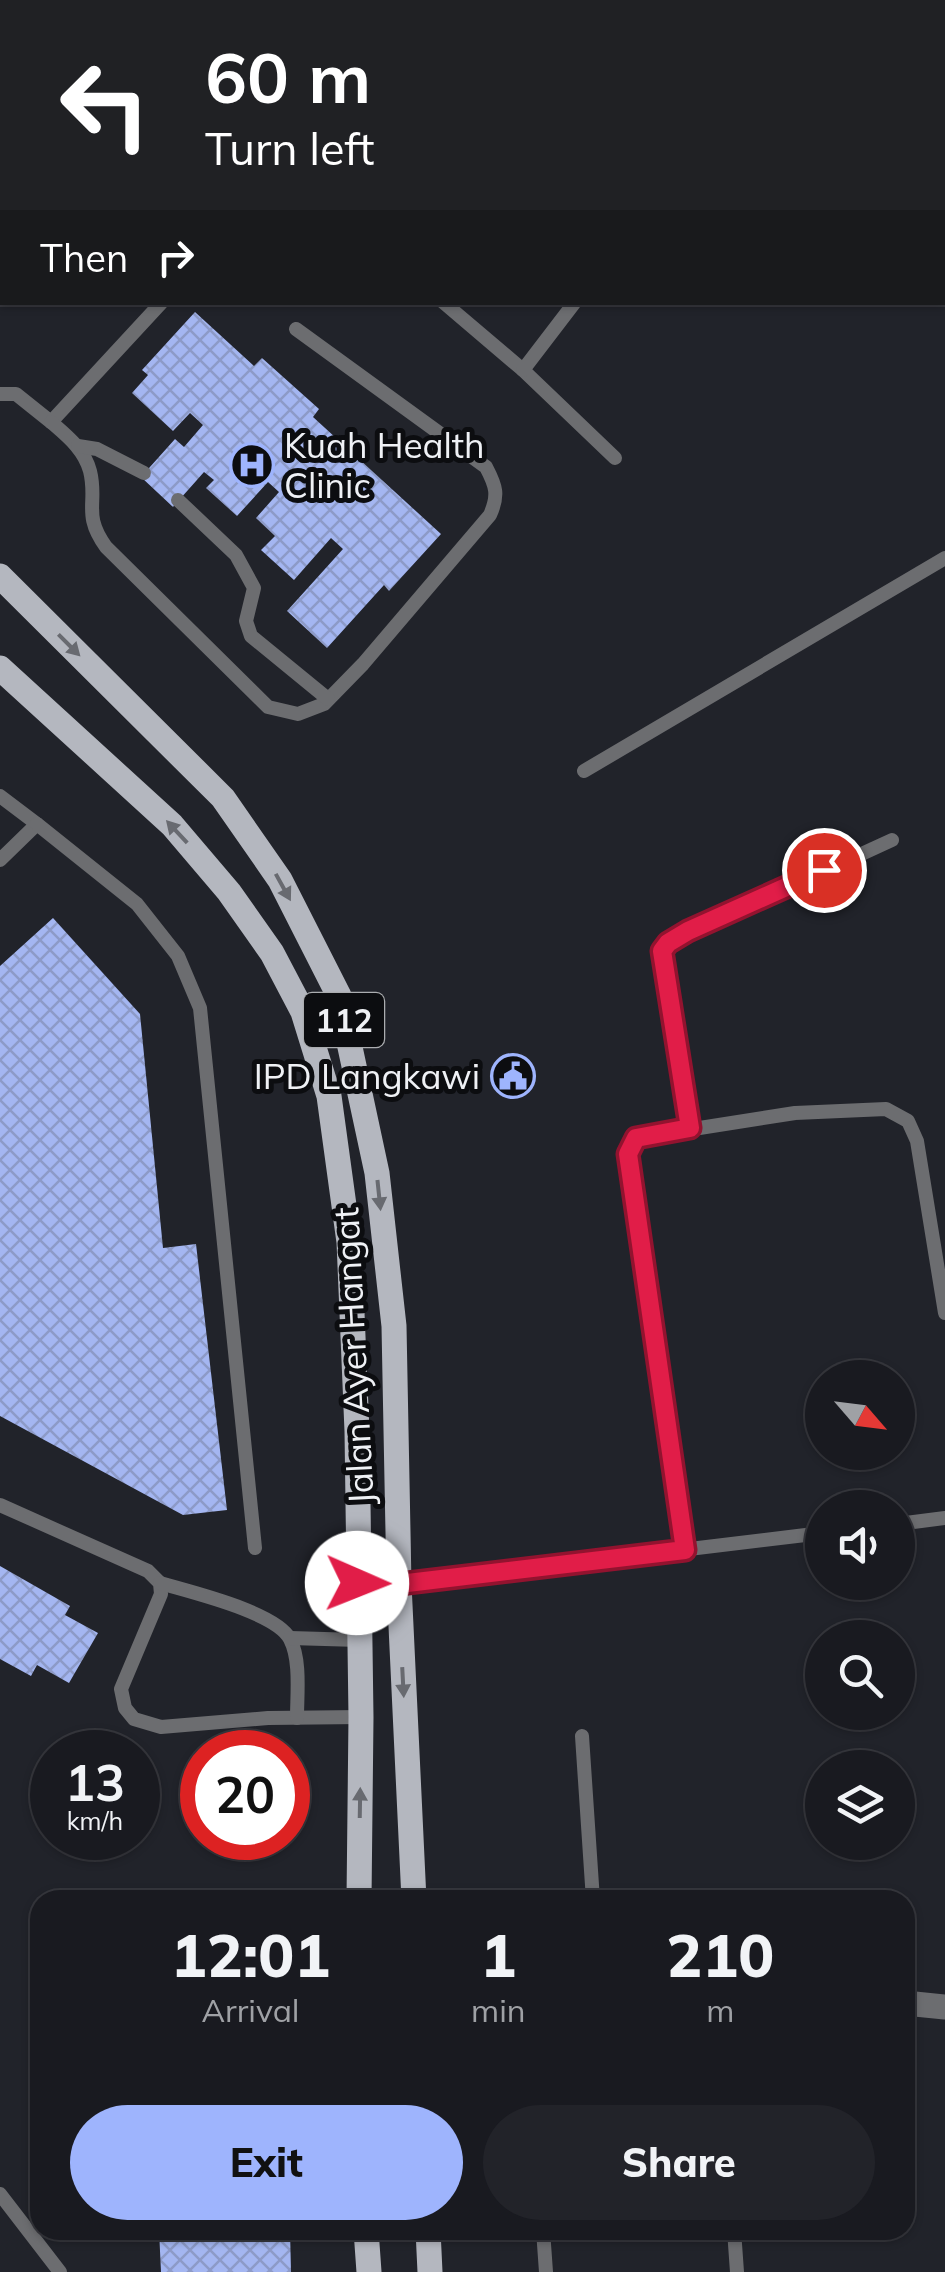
<!DOCTYPE html>
<html lang="en">
<head>
<meta charset="utf-8">
<style>
	:root { --surface:#191a20; --page:#222329; --text:#f1f3f6; --muted:#9fa1a5; --line:#37383e; --accent:#9eb4fd }
	body { margin:0; font-family:Mulish,sans-serif; background:var(--page); color:var(--text); height:100vh; display:flex; flex-direction:column; font-size:38px; white-space:nowrap }
	* { box-sizing:border-box; margin:0 }
	p { font-size:32px; color:var(--muted) }
	.icon { flex:none; width:55px; height:55px; fill:none; stroke:currentColor; stroke-width:2; stroke-linecap:round; stroke-linejoin:round }
	.map { position:relative; flex:1; overflow:hidden }
	.details { position:absolute; left:30px; top:1890px; width:885px; height:350px; display:flex; flex-direction:column; background:var(--surface); border-radius:30px; box-shadow:0 2px 8px #0004,0 0 0 2px var(--line) }
	.details>* { flex:none }
	.top-card { position:absolute; left:0px; top:0px; width:945px; height:305px; box-shadow:0 2px 8px #0004,0 0 0 2px var(--line); background:#202124; color:#fff; overflow:hidden }
	.needle { width:65px; rotate:118deg }
	.controls { position:absolute; left:805px; top:1360px; display:grid; gap:20px }
	.controls a { display:grid; place-items:center; width:110px; height:110px; border-radius:50%; background:var(--surface); box-shadow:0 2px 8px #0004,0 0 0 2px var(--line); font-size:50px }
	.speed { position:absolute; left:30px; top:1730px; display:flex; gap:20px; font-size:50px; font-weight:700; text-align:center }
	.speed>* { display:grid; place-content:center; width:130px; height:130px; border-radius:50%; background:var(--surface); box-shadow:0 2px 8px #0004,0 0 0 2px var(--line); line-height:1 }
	.speed small { font-size:25px; font-weight:400 }
	.speed .limit { border:15px solid #d22; background:#fff; color:#111 }
	.pin { position:absolute; display:grid; place-items:center; width:85px; height:85px; color:#fff; margin:-42px; border:5px solid #fff; border-radius:50%; box-shadow:0 2px 10px #0007 }
	.me { position:absolute; width:110px; margin:-55px; rotate:91deg; stroke-linejoin:round; filter:drop-shadow(0 0 8px #0008) }
	.turn { display:flex; align-items:center; gap:35px; height:210px; padding:0 40px; font-size:45px }
	.turn .icon { width:130px; height:130px; stroke-width:2.5 }
	.turn b { display:block; font-size:70px; line-height:85px }
	.then { display:flex; align-items:center; height:95px; padding:0 40px; background:#0003; gap:20px; font-size:38px }
	.eta { display:flex; justify-content:space-evenly; align-items:center; height:170px; text-align:center }
	.eta b { font-size:60px; font-weight:800; line-height:70px }
	.action { display:flex; gap:20px; margin-top:auto; padding:20px 40px }
	.action a { flex:1; height:115px; border-radius:60px; background:var(--accent); color:#111; font-size:40px; font-weight:800; line-height:115px; text-align:center }
	.action a+a { background:var(--page); color:var(--text) }
	.map>svg:first-child { display:block }
	.building { fill:url(#building-cross-hatch) }
	.lines { fill:none; stroke-linecap:round; stroke-linejoin:round }
	.lane { stroke:#6c6d70; stroke-width:14 }
	.street { stroke:#6c6d70; stroke-width:25 }
	.primary { stroke:#b4b7bf; stroke-width:25 }
	.oneway { fill:#686a70 }
	.route-casing { stroke:#92132f; stroke-width:25 }
	.route { stroke:#e11d48; stroke-width:18 }
	.labels { text-anchor:middle; dominant-baseline:central; stroke-width:10; stroke-linejoin:round; paint-order:stroke }
	.shield { fill:#0c0d10; stroke:#abadb0; stroke-width:2.5 }
	.shield-label { font-size:32px; font-weight:bold; fill:#eff1f5 }
	.poi-label { font-size:35px; fill:#eff1f5; stroke:#0c0d10; text-anchor:start }
	.street-label { font-size:35px; fill:#eff1f5; stroke:#0c0d10 }
</style>
</head>
<body>
<div class="map">
<svg width="945" height="2272" viewBox="0 0 945 2272">
	<defs>
		<pattern id="building-cross-hatch" width="8" height="8" patternUnits="userSpaceOnUse" patternTransform="scale(2.5)"><rect width="8" height="8" fill="#a4b6f1"/><path d="M0 0l8 8M0 8l8-8" fill="none" stroke="#8d9ac7"/></pattern>
	</defs>
	<rect width="100%" height="100%" fill="#21232a"/>
	<g class="building">
		<polygon points="195,312 254,366 262,358 319,409 313,417 441,534 389,591 384,585 327,648 287,611 343,549 331,538 294,580 261,550 275,536 256,518 279,492 268,482 237,516 206,488 214,480 204,472 173,507 141,477 175,439 184,447 203,425 190,413 173,431 132,393 148,375 142,370"/>
		<polygon points="53,918 140,1014 163,1248 196,1244 227,1510 183,1515 0,1416 0,966"/>
		<polygon points="0,1566 70,1606 65,1615 98,1633 69,1683 37,1665 31,1676 0,1659"/>
		<polygon points="159,2230 210,2230 211,2242 243,2240 243,2230 290,2230 291,2272 161,2272"/>
	</g>
	<g class="lines">
		<g class="lane">
			<polyline points="443,302 523,370 615,458"/>
			<polyline points="523,370 575,302"/>
			<polyline points="0,394 16,394 51,422 162,302"/>
			<path d="M51 422C67 436 84 449 90 471 98 503 82 514 106 547L268 707 298 714 324 704 363 664 490 515C499 495 496 486 486 467L296 329"/>
			<polyline points="78,446 97,449 144,473"/>
			<polyline points="178,500 236,555 254,588 246,621 251,636 328,699"/>
			<polyline points="584,771 945,558"/>
			<polyline points="0,796 37,824 0,860"/>
			<polyline points="37,824 137,904 178,956 200,1008 255,1548"/>
			<polyline points="691,1128 661,959 668,943 892,840"/>
			<polyline points="0,1505 148,1571 160,1583 161,1594 121,1689 125,1708 134,1719 161,1727 268,1718 361,1717"/>
			<polyline points="898,1524 945,1518"/>
			<polyline points="685,1550 630,1173 628,1154 636,1138 795,1113 886,1109 908,1121 917,1141 945,1313"/>
			<path d="M160 1583C190 1592 276 1612 290 1639 301 1660 297 1694 297 1718"/>
			<polyline points="357,1583 399,1584 822,1533"/>
			<polyline points="290,1638 359,1640"/>
			<polyline points="582,1736 593,1900"/>
			<polyline points="0,2194 60,2272"/>
			<polyline points="543,2230 546,2272"/>
			<polyline points="734,2230 737,2272"/>
		</g>
		<g class="street">
			<polyline points="722,0 725,2"/>
			<polyline points="905,2003 945,2007"/>
		</g>
		<g class="primary">
			<polyline points="0,576 223,798 280,880 339,996 377,1173 394,1326 399,1584 414,1900"/>
			<polyline points="0,668 172,825 229,892 272,953 303,1012 329,1096 349,1242 357,1431 361,1717 359,1900"/>
			<polyline points="366,2230 369,2272"/>
			<polyline points="428,2230 430,2272"/>
		</g>
	</g>
	<defs><path id="oneway-solid" d="M-6-.8H1V-3.2L6.5 0L1 3.2V.8H-6Z" transform="scale(2.5)"/></defs>
	<g class="oneway">
		<use href="#oneway-solid" transform="translate(69 645) rotate(45)"/>
		<use href="#oneway-solid" transform="translate(177 832) rotate(-133)"/>
		<use href="#oneway-solid" transform="translate(283 887) rotate(61)"/>
		<use href="#oneway-solid" transform="translate(379 1195) rotate(84)"/>
		<use href="#oneway-solid" transform="translate(403 1682) rotate(87)"/>
		<use href="#oneway-solid" transform="translate(360 1803) rotate(-89)"/>
	</g>
	<g class="lines">
		<g class="route-casing">
			<polyline id="route" points="357,1583 399,1584 685,1550 628,1154 636,1138 690,1128 662,951 668,943 688,931 824,870"/>
		</g>
		<use href="#route" class="route"/>
	</g>
	<defs>
		<g id="hospital-ring" transform="scale(2.25)"><circle r="9.5" fill="#0c0d10" stroke="#9eb4fd" stroke-width="1.5"/><path d="M-5-5h3v3.5h4V-5h3V5h-3V1.5h-4V5h-3Z" fill="#9eb4fd"/></g>
		<g id="civic-ring" transform="scale(2.25)"><circle r="9.5" fill="#0c0d10" stroke="#9eb4fd" stroke-width="1.5"/><path d="M-.6-6.5H3V-4.5H.6V-3L4-1V1h2V6H-6V1h2V-1L-.6-3ZM-1.2 2.5V6h2.4V2.5Z" fill="#9eb4fd"/></g>
	</defs>
	<g fill-rule="evenodd">
		<use href="#hospital-ring" x="252" y="465"/>
		<use href="#civic-ring" x="513" y="1076"/>
	</g>
	<g class="labels">
		<rect class="shield" x="304" y="993" width="80" height="54" rx="8"/>
		<g class="shield-label">
			<text x="344" y="1020">112</text>
		</g>
		<g class="poi-label">
			<text x="284" y="445">Kuah Health<tspan x="284" dy="40">Clinic</tspan></text>
			<text x="480" y="1076" text-anchor="end">IPD Langkawi</text>
		</g>
		<g class="street-label">
			<text transform="translate(353 1356) rotate(-93)">Jalan Ayer Hangat</text>
		</g>
	</g>
</svg>
<div class="controls">
<a><svg class="needle" viewBox="-14 -14 28 28"><path d="M0-13l5 13h-10z" fill="#e53935"/><path d="M0 13l5-13h-10z" fill="#9fa1a5"/></svg></a>
<a><svg class="icon" aria-label="sound" viewBox="0 0 24 24"><path d="M4 9h4l5-4v14l-5-4H4zM17 9q2 3 0 6"/></svg></a>
<a><svg class="icon" aria-label="search" viewBox="0 0 24 24"><circle cx="10" cy="10" r="6"/><path d="M15 15l6 6"/></svg></a>
<a><svg class="icon" aria-label="layers" viewBox="0 0 24 24"><path d="M12 4l9 5-9 5-9-5zM3 14l9 5 9-5"/></svg></a>
</div>
<div class="speed"><div>13<small>km/h</small></div><div class="limit">20</div></div>
<div class="pin" style="left:824px;top:870px;background:#d93025"><svg class="icon" aria-label="arrive" viewBox="0 0 24 24"><path d="M6 21V4h12l-3 4 3 4H6"/></svg></div>
<svg class="me" style="left:357px;top:1583px" viewBox="-20 -20 40 40"><circle r="19" fill="#fff"/><path d="M0-13L10 11 0 6-10 11z" fill="#e11d48"/></svg>
<div class="top-card">
<div class="turn"><svg class="icon" aria-label="left" viewBox="0 0 24 24"><path d="M17 20v-9H6M10 6l-5 5 5 5"/></svg><div><b>60 m</b>Turn left</div></div>
<div class="then">Then<svg class="icon" aria-label="right" viewBox="0 0 24 24"><path d="M7 20v-9h11M14 6l5 5-5 5"/></svg></div>
</div>
<section class="details">
<div class="eta">
<div><b>12:01</b><p>Arrival</p></div>
<div><b>1</b><p>min</p></div>
<div><b>210</b><p>m</p></div>
</div>
<div class="action"><a>Exit</a><a>Share</a></div>
</section>
</div>
</body>
</html>
